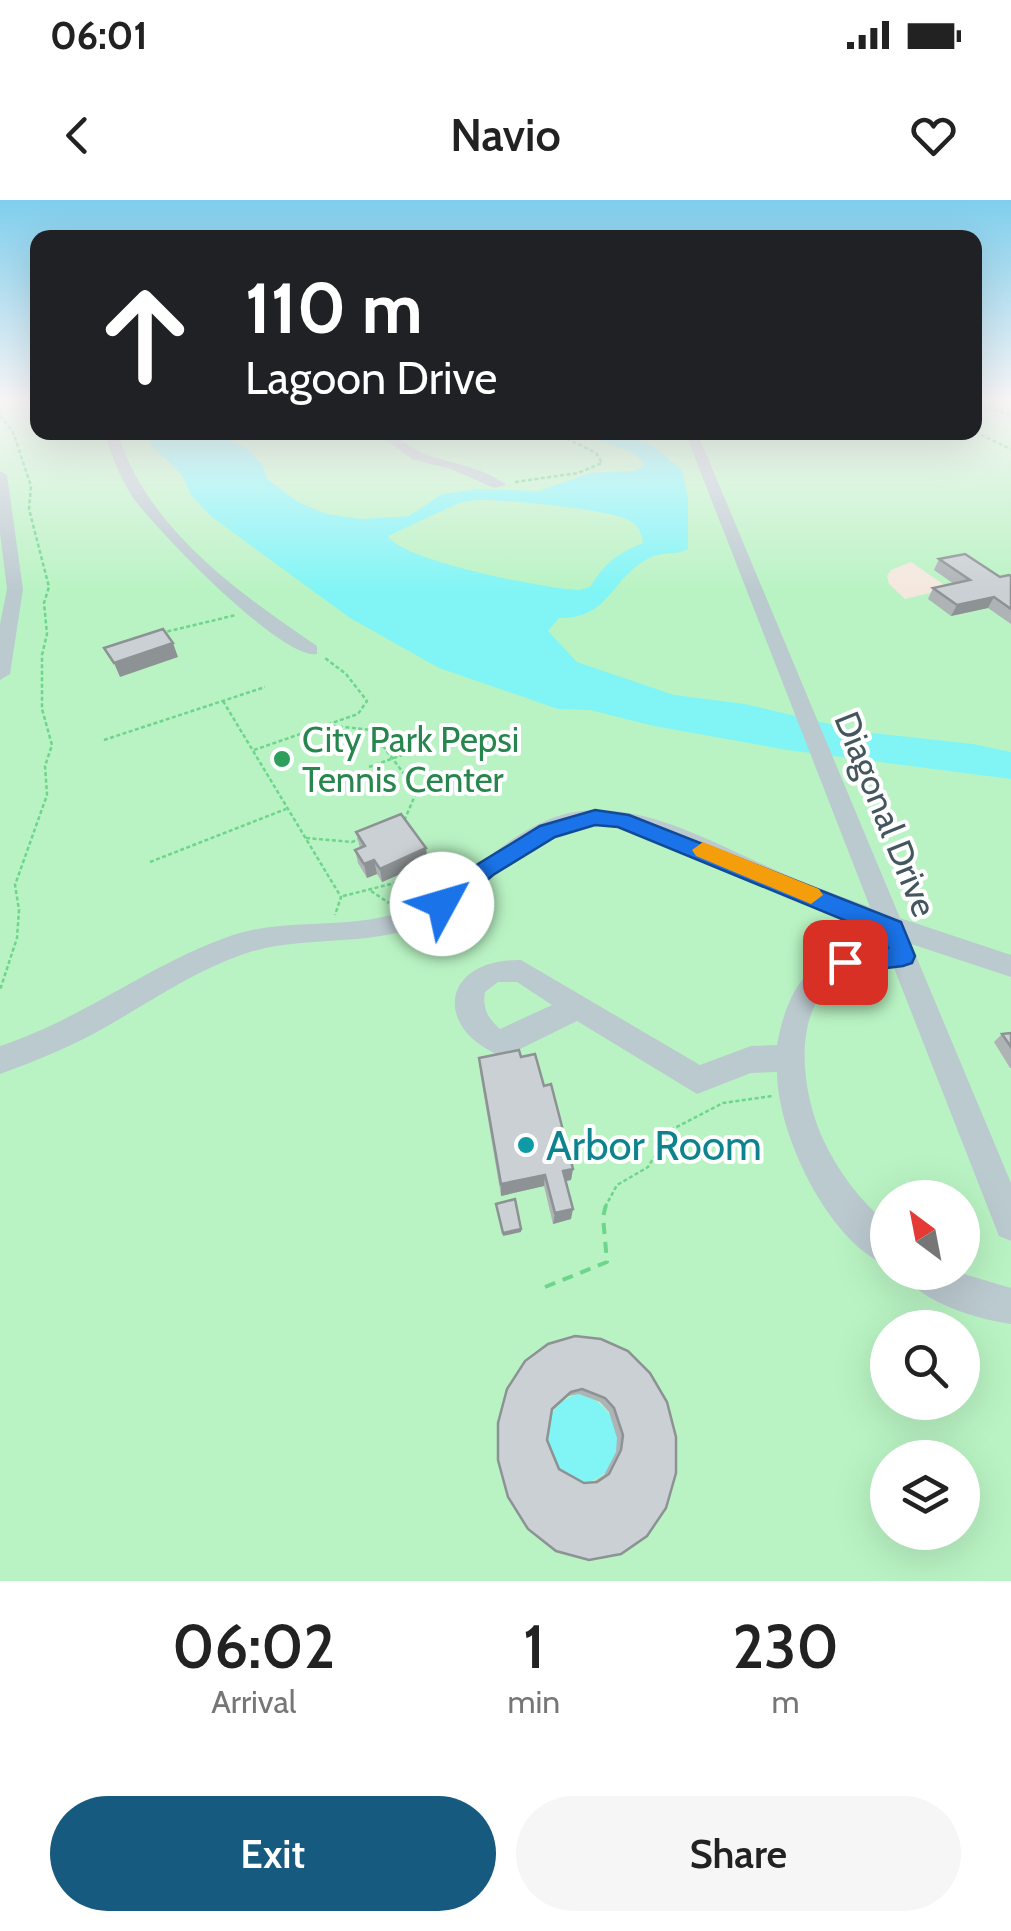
<!DOCTYPE html>
<html lang="en">
<head>
<meta charset="utf-8">
<style>
	:root { --surface:#fff; --page:#f6f6f6; --text:#222; --muted:#767676; --accent:#165a80 }
	body { margin:0; font-family:Cabin,sans-serif; background:var(--page); color:var(--text); height:100vh; display:flex; flex-direction:column; font-size:38px; white-space:nowrap }
	* { box-sizing:border-box; margin:0 }
	p { font-size:32px; color:var(--muted) }
	.icon { flex:none; width:55px; height:55px; fill:none; stroke:currentColor; stroke-width:2; stroke-linecap:round; stroke-linejoin:round }
	.map { position:relative; height:1381px; overflow:hidden }
	.details { display:flex; flex-direction:column; background:var(--surface); flex:1 }
	.details>* { flex:none }
	.guide { position:absolute; left:30px; top:30px; width:952px; height:210px; border-radius:20px; box-shadow:0 10px 40px #0002; background:#202124; color:#fff; overflow:hidden }
	.needle { width:65px; rotate:328deg }
	.fabs { position:absolute; left:870px; top:980px; display:grid; gap:20px }
	.fabs a { display:grid; place-items:center; width:110px; height:110px; border-radius:50%; background:var(--surface); box-shadow:0 10px 40px #0002; font-size:50px }
	.pin { position:absolute; display:grid; place-items:center; width:85px; height:85px; color:#fff; margin:-42px; border-radius:20px; box-shadow:0 5px 15px #0006 }
	.me { position:absolute; width:110px; margin:-55px; rotate:51deg; stroke-linejoin:round; filter:drop-shadow(0 0 8px #0008) }
	.turn { display:flex; align-items:center; gap:35px; height:210px; padding:0 50px; font-size:45px }
	.turn .icon { width:130px; height:130px; stroke-width:2.5 }
	.turn b { display:block; font-size:70px; line-height:85px }
	.eta { display:flex; justify-content:space-evenly; align-items:center; height:170px; text-align:center }
	.eta b { font-size:60px; font-weight:600; line-height:70px }
	.cta { display:flex; gap:20px; margin-top:auto; padding:20px 50px }
	.cta a { flex:1; height:115px; border-radius:60px; background:var(--accent); color:#fff; font-size:40px; font-weight:600; line-height:115px; text-align:center }
	.cta a+a { background:var(--page); color:var(--text) }
	.status { display:flex; justify-content:space-between; align-items:center; height:70px; padding:0 50px; background:var(--surface); direction:ltr }
	.status svg { height:28px; fill:currentColor }
	header { display:flex; justify-content:space-between; align-items:center; height:130px; padding:0 50px; background:var(--surface); font-size:45px; font-weight:600 }
	.map>svg:first-child { display:block }
	.green { fill:#b9f3c3; fill-rule:evenodd }
	.sand { fill:#f4e8de }
	.water { fill:#81f5f5; fill-rule:evenodd }
	.lines { fill:none; stroke-linecap:round; stroke-linejoin:round }
	.path-far1 { stroke:#6dd58c; stroke-width:2.5; stroke-dasharray:4 2.5; stroke-linecap:butt }
	.path { stroke:#6dd58c; stroke-width:4; stroke-dasharray:11 8; stroke-linecap:butt }
	.minor { fill:#bbcacf; fill-rule:evenodd }
	.wall { fill:#aeb3b6; fill-rule:evenodd }
	.shaded-wall { fill:#8d9294 }
	.building { fill:#cad0d4; stroke:#8d9294; stroke-width:2.5; fill-rule:evenodd }
	.route { fill:#1a73e8; stroke:#114b97; stroke-width:2.5 }
	.slow { fill:#f59e0b }
	.leisure-dot { fill:#2e9e5b; stroke:#fff; stroke-width:4 }
	.culture-dot { fill:#0f9aa8; stroke:#fff; stroke-width:4 }
	.labels { text-anchor:middle; dominant-baseline:central; stroke-width:8; stroke-linejoin:round; paint-order:stroke }
	.leisure-label { font-size:35px; fill:#27864d; stroke:#fff; text-anchor:start }
	.street-label { font-size:35px; fill:#45575e; stroke:#fff }
	.near-culture-label { font-size:42px; fill:#0d838f; stroke:#fff; text-anchor:start }
</style>
</head>
<body>
<div class="status"><b>06:01</b><svg viewBox="0 0 49 12"><path d="M0 12V9h3v3zM5 12V6h3v6zM10 12V3h3v9zM15 12V0h3v12zM26 1h20v11H26zM47 4h2v5h-2z"/></svg></div>
<header><svg class="icon" aria-label="back" viewBox="0 0 24 24"><path d="M15 5l-7 7 7 7"/></svg>Navio<svg class="icon" aria-label="heart" viewBox="0 0 24 24"><path d="M12 20l-8-8c-3-5 5-10 8-4 3-6 11-1 8 4z"/></svg></header>
<div class="map">
<svg width="1011" height="1381" viewBox="0 0 1011 1381">
	<rect width="100%" height="100%" fill="#f2eeef"/>
	<path class="green" d="M0 199H37L38 232H975V199H1011V1381H0ZM888 998H962V1072H888ZM888 1128H962V1202H888ZM888 1258H962V1332H888Z"/>
	<polygon class="sand" points="911,362 946,386 945,389 905,399 889,384 887,376 891,370"/>
	<g class="water">
		<path d="M155 233H214L248 249 263 265 267 279 298 302 326 314 361 319 409 316 442 294 479 289 539 291 590 273 634 271 645 265 634 253 578 233H626L654 247 682 270 688 299V349C676 356 661 351 649 358 610 379 610 419 559 418L548 431 577 462 674 495 745 504 863 532 973 544 1011 552V579L787 550 654 526 590 510 558 509 439 468 350 418 212 317 191 295 182 275 149 243ZM475 300C500 299 616 309 632 322 639 327 642 335 643 343 616 354 605 363 590 387L579 390C547 389 402 361 388 336L459 303Z"/>
		<path d="M579 1194C606 1200 622 1225 616 1253 609 1282 576 1293 556 1269 535 1244 547 1200 579 1194Z"/>
	</g>
	<g class="lines">
		<g class="path-far1">
			<polyline points="975,204 1011,215"/>
			<polyline points="0,209 1,217 13,232 31,286 29,309 49,387 44,403 47,434 42,455 42,509 52,545 45,566 47,595 15,685 19,710 17,738 0,790"/>
			<polyline points="975,232 1011,249"/>
			<polyline points="515,282 578,273 602,263 596,253 554,232"/>
			<polyline points="161,433 236,415"/>
			<polyline points="223,501 341,697 335,715"/>
			<polyline points="326,525 371,530 417,591 404,621"/>
			<polyline points="104,540 265,487"/>
			<polyline points="254,550 358,514 367,501 346,474 325,458"/>
			<polyline points="369,567 430,545"/>
			<polyline points="306,638 352,642 359,639"/>
			<polyline points="150,662 286,609"/>
			<polyline points="371,691 389,703"/>
			<polyline points="343,696 407,680 416,692"/>
			<polyline points="605,1007 617,985 648,967 671,930 723,903 772,896"/>
		</g>
		<polyline class="path" points="545,1087 607,1062 603,1017 606,1005"/>
		<g class="minor">
			<path d="M105 232H117C147 328 237 392 317 446V454C281 460 154 328 132 296 119 276 111 255 105 232Z"/>
			<path d="M376 232C398 232 406 247 425 254 452 264 483 267 506 285L494 288 451 269 412 259Z"/>
			<path d="M685 232H697L900 718 1011 755V777L911 744 1011 983V1041L999 1036 894 768C873 768 853 769 835 781 790 814 803 896 823 939 838 972 861 1001 888 1025V1066C828 1042 777 933 777 872L751 873 697 894 577 821 504 857C433 831 439 759 521 760L700 865 751 846 777 845C789 779 816 749 885 745L880 732C842 718 804 704 768 688 715 664 657 627 598 626 527 626 484 700 422 725 365 748 302 734 244 754 194 771 150 802 104 828 70 847 36 861 0 874V846C83 819 151 763 233 735 289 717 352 731 406 710 474 683 520 608 599 610 659 611 718 645 771 668 804 683 837 695 870 707ZM498 782H517L552 805 500 829C488 818 482 809 485 792Z"/>
			<polygon points="0,271 7,275 23,389 10,474 0,480 0,424 7,389 0,333"/>
			<path d="M904 1072H957L1011 1088V1124C981 1120 916 1102 904 1072Z"/>
		</g>
	</g>
	<g class="wall">
		<polygon points="939,359 1000,377 1011,376 1011,424 988,408 951,416 928,399 933,388 954,384 934,370"/>
		<polygon points="356,632 428,662 382,682 377,674 367,678 358,663 355,650 360,648"/>
		<polygon points="1011,833 1011,868 1010,868 994,842 1002,834"/>
		<polygon points="521,857 544,886 573,969 571,980 566,981 571,1019 553,1024 544,986 501,996 480,872 479,858"/>
		<path d="M575 1136 666 1308 498 1260ZM579 1194 600 1202 609 1212 617 1238 616 1252 604 1275 593 1282 584 1283 559 1269 547 1240 552 1211 568 1196Z"/>
	</g>
	<g class="shaded-wall">
		<polygon points="994,397 988,408 951,416 957,405"/>
		<polygon points="173,443 178,457 120,477 114,463"/>
		<polygon points="426,648 428,662 382,682 380,669"/>
		<polygon points="374,660 377,674 367,678 364,664"/>
		<polygon points="573,969 571,980 561,982 563,971"/>
		<polygon points="545,975 544,986 501,996 501,984"/>
		<polygon points="573,1009 571,1019 553,1024 555,1013"/>
		<polygon points="521,1029 521,1032 503,1036 503,1033"/>
	</g>
	<g class="building">
		<polygon points="965,354 1000,377 1009,375 1011,376 1011,409 994,397 957,405 933,388 970,380 939,359"/>
		<polygon points="163,429 173,443 114,463 104,448"/>
		<polygon points="401,614 426,648 380,669 374,660 364,664 355,650 365,646 356,632"/>
		<polygon points="1011,833 1011,847 1002,834"/>
		<polygon points="519,850 521,857 535,854 544,886 551,884 573,969 563,971 573,1009 555,1013 545,975 501,984 479,858"/>
		<polygon points="515,999 521,1029 503,1033 496,1004"/>
		<path d="M575 1136 601 1139 628 1151 650 1173 667 1202 676 1237V1273L666 1308 647 1336 621 1354 589 1360 556 1351 528 1329 508 1297 498 1260V1223L507 1189 525 1161 548 1144ZM582 1189 605 1198 614 1208 623 1235 621 1250 609 1274 597 1282 584 1283 559 1269 547 1240 552 1209 571 1192Z"/>
	</g>
	<linearGradient id="sky" x2="0" y2="1"><stop stop-color="#7fceed"/><stop offset="0.51" stop-color="#f9f7f8"/><stop offset="1" stop-color="#f9f7f8" stop-opacity="0"/></linearGradient>
	<rect width="1011" height="392" fill="url(#sky)"/>
	<polygon class="route" points="595,610 629,615 901,722 915,756 912,763 903,766 845,773 836,770 833,762 836,755 888,748 883,736 618,627 595,625 555,637 493,675 450,711 434,711 431,704 434,698 478,664 540,626"/>
	<polygon class="slow" points="703,642 819,689 823,695 811,704 696,656 692,650"/>
	<circle class="leisure-dot" cx="282" cy="559" r="10"/>
	<circle class="culture-dot" cx="526" cy="945" r="10"/>
	<g class="labels">
		<g class="leisure-label">
			<text x="302" y="539">City Park Pepsi<tspan x="302" dy="40">Tennis Center</tspan></text>
		</g>
		<g class="street-label">
			<text transform="translate(886 614) rotate(68)">Diagonal Drive</text>
		</g>
		<g class="near-culture-label">
			<text x="546" y="945">Arbor Room</text>
		</g>
	</g>
</svg>
<div class="fabs">
<a><svg class="needle" viewBox="-14 -14 28 28"><path d="M0-13l5 13h-10z" fill="#e53935"/><path d="M0 13l5-13h-10z" fill="#767676"/></svg></a>
<a><svg class="icon" aria-label="search" viewBox="0 0 24 24"><circle cx="10" cy="10" r="6"/><path d="M15 15l6 6"/></svg></a>
<a><svg class="icon" aria-label="layers" viewBox="0 0 24 24"><path d="M12 4l9 5-9 5-9-5zM3 14l9 5 9-5"/></svg></a>
</div>
<div class="pin" style="left:845px;top:762px;background:#d93025"><svg class="icon" aria-label="arrive" viewBox="0 0 24 24"><path d="M6 21V4h12l-3 4 3 4H6"/></svg></div>
<svg class="me" style="left:442px;top:704px" viewBox="-20 -20 40 40"><circle r="19" fill="#fff"/><path d="M0-13L10 11 0 6-10 11z" fill="#1a73e8"/></svg>
<div class="guide">
<div class="turn"><svg class="icon" aria-label="ahead" viewBox="0 0 24 24"><path d="M12 20V5M6 11l6-6 6 6"/></svg><div><b>110 m</b>Lagoon Drive</div></div>
</div>
</div>
<section class="details">
<div class="eta">
<div><b>06:02</b><p>Arrival</p></div>
<div><b>1</b><p>min</p></div>
<div><b>230</b><p>m</p></div>
</div>
<div class="cta"><a>Exit</a><a>Share</a></div>
</section>
</body>
</html>
